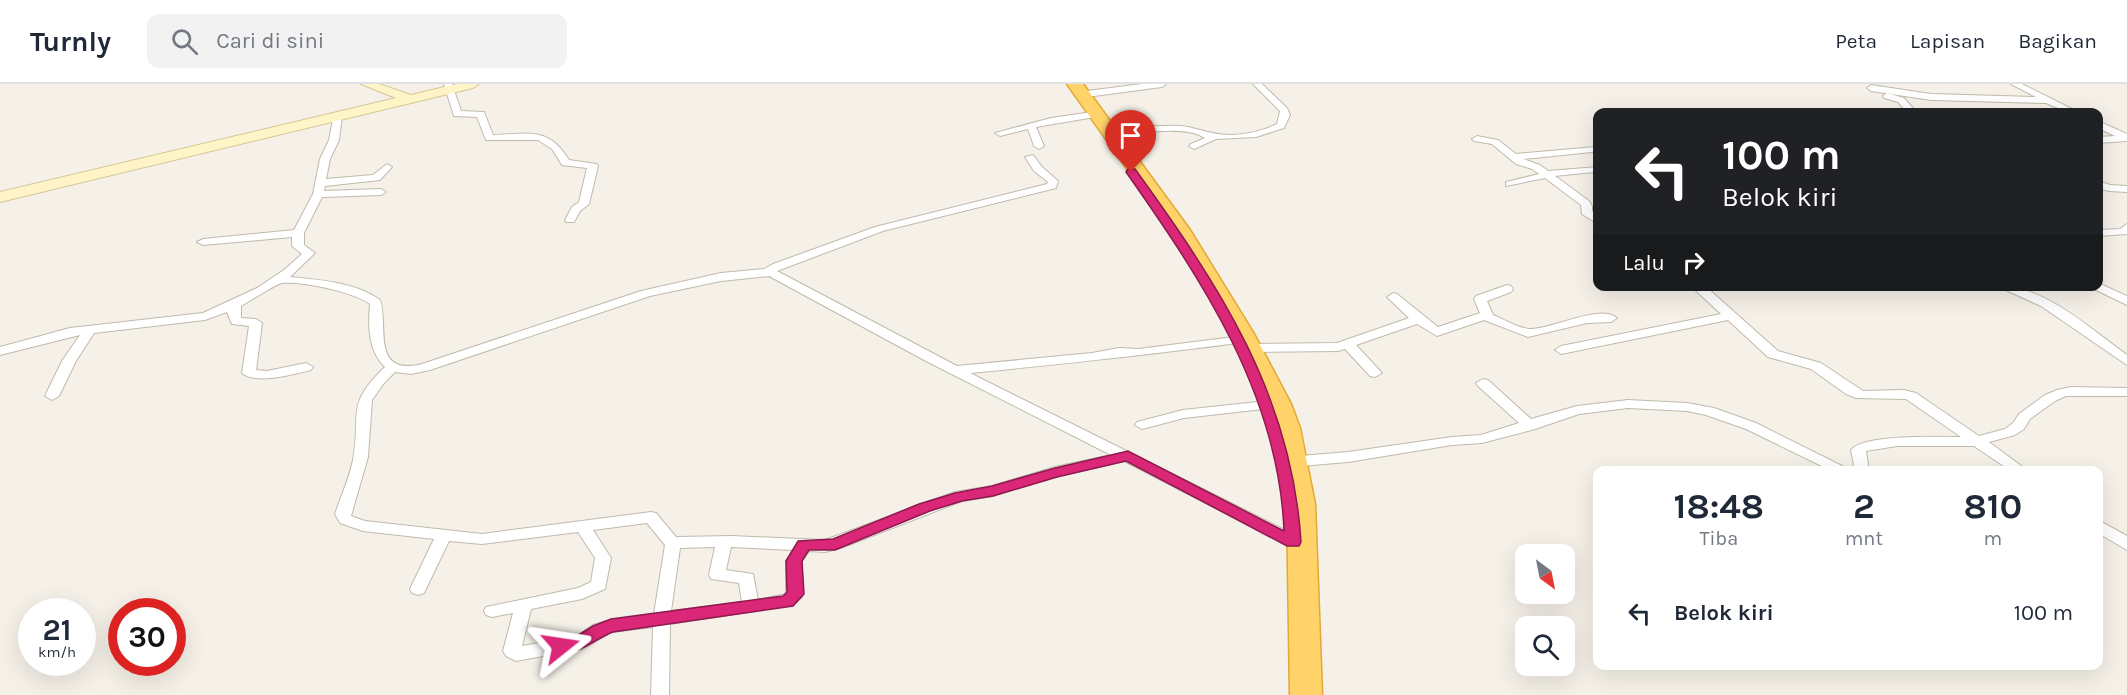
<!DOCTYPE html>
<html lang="id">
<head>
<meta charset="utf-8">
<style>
	:root { --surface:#fff; --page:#f2f2f3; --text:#1f2937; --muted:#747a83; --line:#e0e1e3 }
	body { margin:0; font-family:Karla,sans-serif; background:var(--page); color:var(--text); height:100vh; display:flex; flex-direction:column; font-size:22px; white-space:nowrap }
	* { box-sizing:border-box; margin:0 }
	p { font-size:20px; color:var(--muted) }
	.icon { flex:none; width:33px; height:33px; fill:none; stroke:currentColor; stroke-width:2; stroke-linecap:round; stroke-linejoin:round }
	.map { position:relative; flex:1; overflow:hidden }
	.side { position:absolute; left:1593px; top:382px; width:510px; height:204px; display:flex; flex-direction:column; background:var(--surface); border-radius:12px; box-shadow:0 6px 24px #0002 }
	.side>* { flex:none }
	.hud { position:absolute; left:1593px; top:24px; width:510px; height:183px; border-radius:12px; box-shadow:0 6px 24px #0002; background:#202124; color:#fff; overflow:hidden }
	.needle { width:39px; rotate:148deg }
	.buttons { position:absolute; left:1515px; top:460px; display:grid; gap:12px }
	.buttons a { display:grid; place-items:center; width:60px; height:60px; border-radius:12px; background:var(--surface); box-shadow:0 6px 24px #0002; font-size:30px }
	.speed { position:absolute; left:18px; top:514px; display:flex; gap:12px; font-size:30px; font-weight:700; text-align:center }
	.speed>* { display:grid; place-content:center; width:78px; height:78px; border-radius:50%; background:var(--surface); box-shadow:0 6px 24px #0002; line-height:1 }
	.speed small { font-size:15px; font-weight:400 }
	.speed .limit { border:9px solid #d22; background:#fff; color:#111 }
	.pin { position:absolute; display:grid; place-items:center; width:51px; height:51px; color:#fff; margin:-62px -26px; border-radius:50% 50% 50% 0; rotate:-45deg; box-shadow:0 0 6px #0007 }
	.pin .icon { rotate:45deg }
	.me { position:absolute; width:66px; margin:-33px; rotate:75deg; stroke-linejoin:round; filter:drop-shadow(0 0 4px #0008) }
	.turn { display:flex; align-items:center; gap:21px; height:126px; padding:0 30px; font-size:27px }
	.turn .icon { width:78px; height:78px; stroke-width:2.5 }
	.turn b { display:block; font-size:42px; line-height:51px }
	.then { display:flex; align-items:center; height:57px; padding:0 30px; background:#0003; gap:12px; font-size:22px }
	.eta { display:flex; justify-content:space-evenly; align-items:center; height:102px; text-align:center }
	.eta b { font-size:36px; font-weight:700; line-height:42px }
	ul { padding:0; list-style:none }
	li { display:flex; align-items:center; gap:18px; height:90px; padding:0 30px }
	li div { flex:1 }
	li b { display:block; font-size:22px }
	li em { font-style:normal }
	header { display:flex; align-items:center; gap:36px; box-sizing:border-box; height:84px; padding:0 30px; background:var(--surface); border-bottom:2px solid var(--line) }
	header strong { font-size:28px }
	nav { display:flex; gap:33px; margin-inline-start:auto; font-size:21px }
	.search { width:420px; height:54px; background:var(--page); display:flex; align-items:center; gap:15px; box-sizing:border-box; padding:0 21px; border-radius:12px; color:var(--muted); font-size:22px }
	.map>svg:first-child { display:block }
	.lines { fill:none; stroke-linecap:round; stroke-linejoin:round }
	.street-casing { stroke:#c0baab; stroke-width:2 }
	.secondary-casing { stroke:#d5c797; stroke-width:2 }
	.highway-casing { stroke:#e1a936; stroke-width:3 }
	.street { fill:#fff; fill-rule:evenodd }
	.secondary { fill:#fff4c8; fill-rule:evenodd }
	.highway { fill:#ffd369; fill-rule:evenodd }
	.route { fill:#db2777; stroke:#8e194d; stroke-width:1.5 }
</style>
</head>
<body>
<header>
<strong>Turnly</strong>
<div class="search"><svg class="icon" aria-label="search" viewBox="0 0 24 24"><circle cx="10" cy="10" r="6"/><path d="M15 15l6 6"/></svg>Cari di sini</div>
<nav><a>Peta</a><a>Lapisan</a><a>Bagikan</a></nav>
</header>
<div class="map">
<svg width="2127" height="611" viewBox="0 0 2127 611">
	<rect width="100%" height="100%" fill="#f5f1e8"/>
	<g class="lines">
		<g class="street-casing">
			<g id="street">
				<path d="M444 0H452L461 27 484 28 493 51C529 50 548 42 569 76L597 80 598 82 589 120 580 127 574 138H566L565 136 572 123 579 118 587 84 562 81 552 65 538 56H486L477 33 454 32Z"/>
				<polygon points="1142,0 1166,0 1162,3 1079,14 1075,11 1079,8"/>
				<path d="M1253 0H1262L1287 24 1290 31 1284 44 1256 53 1216 55 1194 65 1189 62 1191 60 1205 54C1184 40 1135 50 1111 53L1106 50 1111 47C1134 44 1158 41 1181 42 1192 43 1202 47 1213 49 1232 54 1259 49 1277 40L1280 27Z"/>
				<polygon points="2011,0 2022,0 2078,28 2067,28 2046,19 1931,16 1871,7 1867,4 1871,1 1931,10 2036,13"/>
				<polygon points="1887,9 1904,14 1916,28 1907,28 1898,18 1884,14 1883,12"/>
				<polygon points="1092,28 1097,31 1095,33 1036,43 1044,62 1039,65 1034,62 1028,45 1000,52 995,49 1051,34"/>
				<path d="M334 30 342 32 339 56 330 75 326 95 373 91 387 80 392 83 380 96 325 102 324 107 381 105 386 108 381 111 322 113 304 149V161L315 169 290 193C320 196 355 198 380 216 389 240 370 293 422 280L641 207 721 189 764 185 773 180 875 143 1047 100 1048 98 1034 87 1025 73 1033 71 1042 83 1058 97 1056 104 883 147 777 187 957 282 1092 269 1119 264 1138 265 1242 252 1244 255 1238 259C1149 271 1060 280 970 289L1309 458 1311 462 1309 466H1297L1124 377 1058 392 993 412 962 417 841 464 825 468 809 467 802 477V513L793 521 670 540 669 611H651L653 543 612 548 582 565 516 577 506 572 503 567 513 529 492 533 486 531 484 527 486 523 578 504 591 498 595 474 578 448 482 460 449 457 424 509 418 511 412 509 410 505 434 455 363 447 340 439 335 430C341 412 349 395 353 376 362 329 344 322 385 283 368 267 368 242 370 220 354 208 302 197 282 199 276 200 250 217 241 222V234L256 235 262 239 256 286 267 287 306 279 313 283 311 286C294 290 256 301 242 289L249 242 232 240 227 228 205 236 94 249 76 277 59 312 52 316 45 312 62 277 80 251 0 271V263L70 244 203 229 257 204 284 186 302 170 292 162V153L203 161 197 158 203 155 294 146 313 110 320 75 329 56ZM769 192 926 277 1111 371 1055 383 992 402 955 408 825 456 732 452 676 453 656 429 651 428 482 450 365 437 351 432 368 373 372 316 384 299 395 288 411 290 430 286 650 212 721 197ZM647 439 665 461 654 530 611 536 593 541 577 552 522 562 531 525 582 515 605 505 611 474 593 446ZM715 463 709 491 711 495 739 499 742 518 671 527 680 464ZM731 463 793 466 786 477V510L758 516 753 490 726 486Z"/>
				<polygon points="2098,37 2127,50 2127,57 2098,59 2098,53 2115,52 2098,44"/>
				<polygon points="1477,52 1498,56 1516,70 1595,63 1595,67 1592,68 1523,75 1540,81 1548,87 1598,83 1598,87 1594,88 1555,92 1589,117 1592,122 1592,127 1598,131 1598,140 1582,130 1581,121 1545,94 1506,102 1506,98 1539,90 1532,85 1516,80 1492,60 1474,57 1472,55"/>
				<polygon points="2098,97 2110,101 2127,102 2127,108 2109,107 2098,104"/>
				<polygon points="2127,140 2127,150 2098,152 2098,146 2120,145"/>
				<polygon points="2098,199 2127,212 2127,221 2094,205 2092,202 2098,202"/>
				<path d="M1507 201 1511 202 1513 205 1511 208 1487 217 1493 231C1503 235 1518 244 1529 245 1549 247 1600 219 1617 234L1611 238 1587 239 1528 253 1484 236 1437 252 1417 240 1356 261 1382 289 1375 293 1370 292 1345 265 1338 267 1251 268 1245 264 1251 260 1337 259 1409 234 1387 213 1393 209 1397 210 1438 243 1480 229 1474 215 1476 212Z"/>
				<path d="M1691 202H1705L1778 267 1821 279 1863 307 1904 306 1916 309 1979 352 2005 345 2013 339 2019 330 2045 311 2057 306 2071 303 2127 304V312H2066L2055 317 2030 335 2024 345 2015 351 1989 358 2028 387H2011L1974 362H1897L1866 367 1868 381 1864 387H1832L1746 345 1706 331 1687 327 1628 324 1579 330 1535 345 1482 359 1452 361 1348 378 1289 383 1282 378 1289 373 1348 368 1452 353 1481 351 1519 339 1478 302 1476 299 1483 295 1488 296 1531 335 1577 322 1628 316 1687 319 1714 324 1756 339 1850 386 1854 381 1851 366C1863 350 1939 353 1961 353L1906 315 1856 314 1846 310 1811 285 1768 273 1728 236 1561 270 1555 266 1561 262 1721 230Z"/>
				<path d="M1997 202C2046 202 2089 244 2127 271V281L2041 222Z"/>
				<polygon points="1267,317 1274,321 1272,324 1184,334 1142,345 1135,341 1137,338 1183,326"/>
				<polygon points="2098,436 2127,452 2127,466 2098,449"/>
			</g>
		</g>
		<g class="secondary-casing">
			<polygon id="secondary" points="361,0 379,0 411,11 457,0 479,0 473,4 0,118 0,108 396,14"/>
		</g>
		<g class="highway-casing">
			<polygon id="highway" points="1067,0 1083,0 1190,146 1254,250 1291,320 1300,344 1315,420 1322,611 1290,611 1287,420 1274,344 1267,320 1232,250 1171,147"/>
		</g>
		<use href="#street" class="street"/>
		<use href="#secondary" class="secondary"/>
		<use href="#highway" class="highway"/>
	</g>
	<path class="route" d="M1128 85H1135C1219 201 1292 311 1301 458L1299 462H1287L1126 377 1057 393 993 412 962 417 930 427 835 466H809L802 477 804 510 793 522 613 548C594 555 577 574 555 567L552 562 555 557 577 552 593 542 611 535 783 512 787 508 786 477 798 457 833 455 919 420 955 409 992 402 1055 384 1128 367 1284 447C1279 311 1202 196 1126 88Z"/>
</svg>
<div class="buttons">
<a><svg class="needle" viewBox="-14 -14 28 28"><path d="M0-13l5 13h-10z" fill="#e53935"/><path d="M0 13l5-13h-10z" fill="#747a83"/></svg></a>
<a><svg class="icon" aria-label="search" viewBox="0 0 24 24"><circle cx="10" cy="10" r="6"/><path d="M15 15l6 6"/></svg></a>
</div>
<div class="speed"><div>21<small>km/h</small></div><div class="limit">30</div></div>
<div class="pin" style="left:1131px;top:88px;background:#d93025"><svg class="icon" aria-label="arrive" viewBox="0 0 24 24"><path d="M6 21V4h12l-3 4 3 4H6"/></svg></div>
<svg class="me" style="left:561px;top:562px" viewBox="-20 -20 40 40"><path d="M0-17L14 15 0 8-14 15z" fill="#db2777" stroke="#fff" stroke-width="4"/></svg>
<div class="hud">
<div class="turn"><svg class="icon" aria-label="left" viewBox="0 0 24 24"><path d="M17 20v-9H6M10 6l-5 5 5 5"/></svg><div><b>100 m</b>Belok kiri</div></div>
<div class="then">Lalu<svg class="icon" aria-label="right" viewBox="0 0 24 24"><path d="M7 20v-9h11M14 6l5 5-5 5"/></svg></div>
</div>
<section class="side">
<div class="eta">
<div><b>18:48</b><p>Tiba</p></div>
<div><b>2</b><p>mnt</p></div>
<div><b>810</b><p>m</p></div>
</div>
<ul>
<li><svg class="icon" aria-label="left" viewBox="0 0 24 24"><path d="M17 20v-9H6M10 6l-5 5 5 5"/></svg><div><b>Belok kiri</b></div><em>100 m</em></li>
</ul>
</section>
</div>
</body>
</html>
